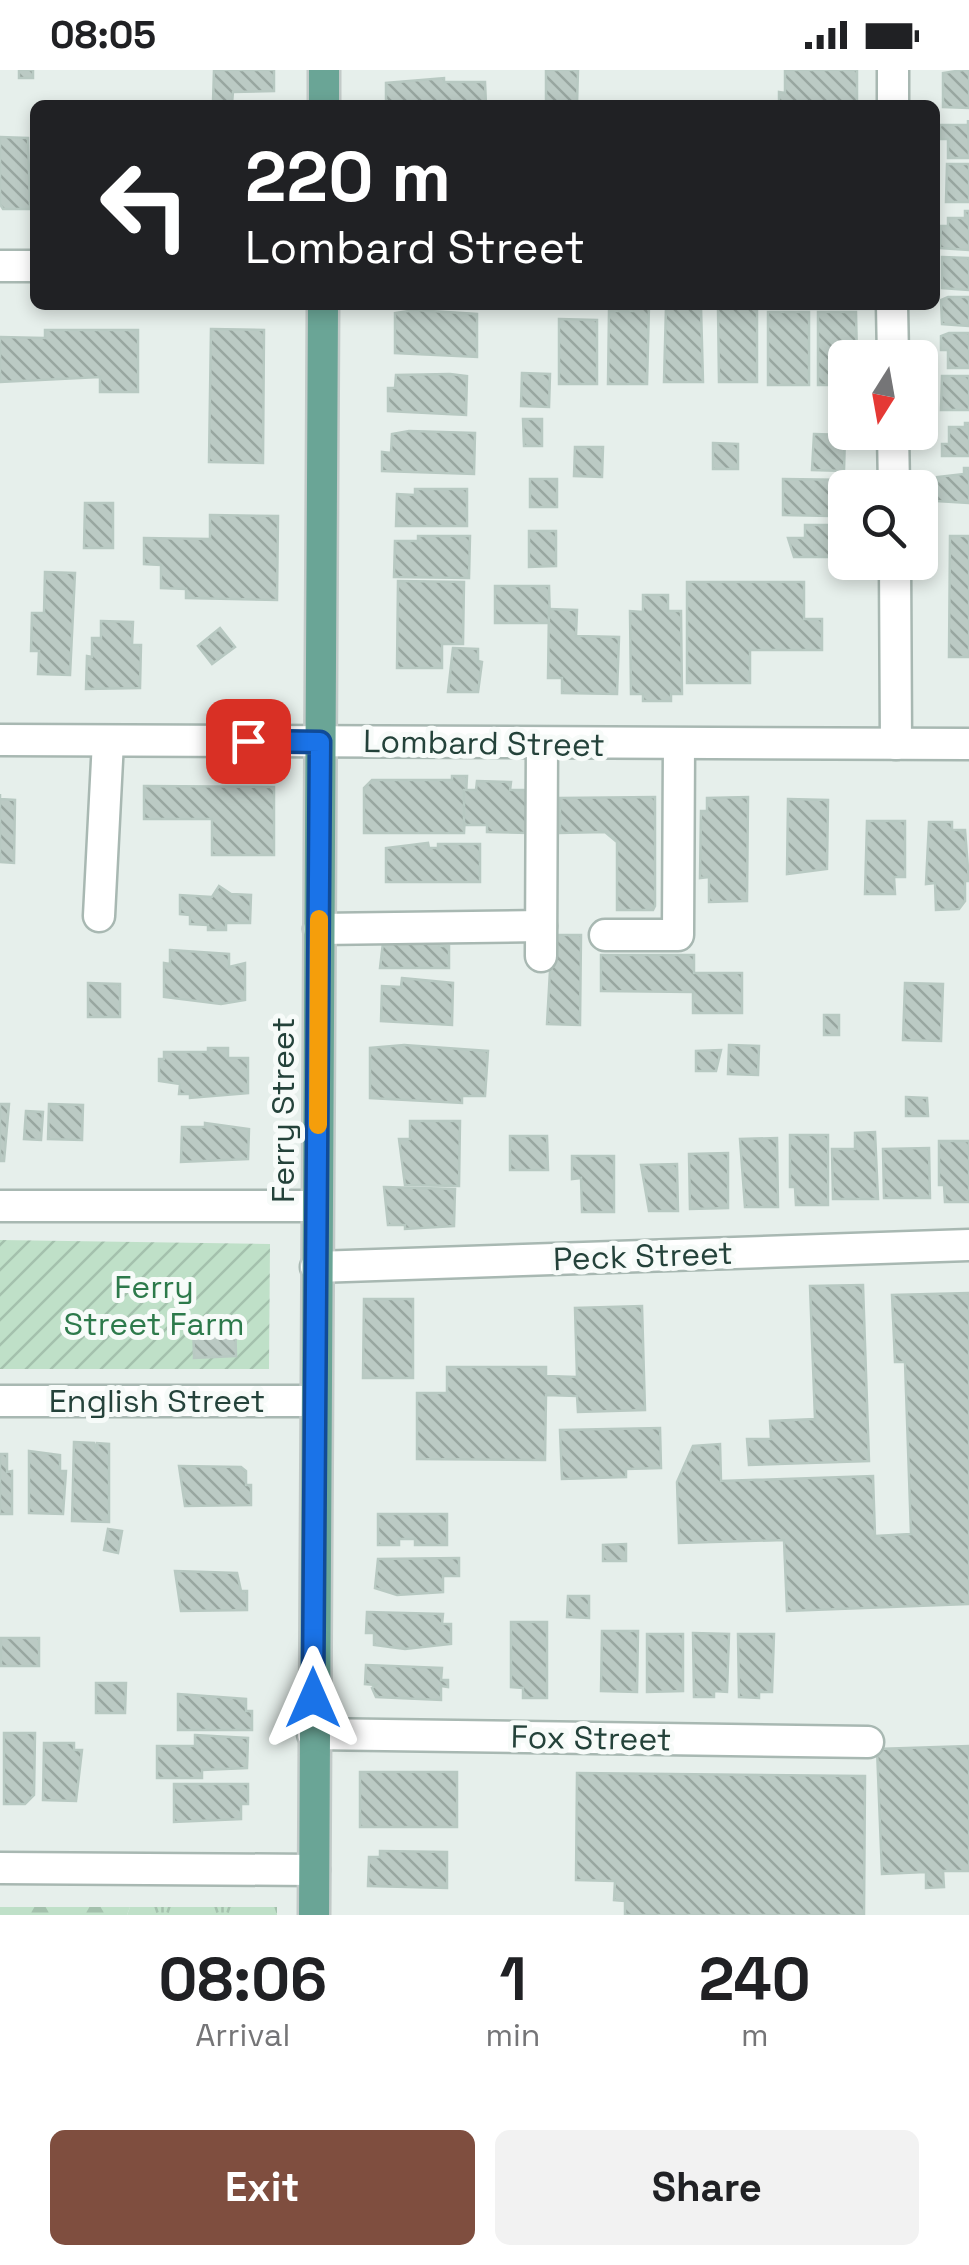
<!DOCTYPE html>
<html lang="en">
<head>
<meta charset="utf-8">
<style>
	:root { --surface:#fff; --page:#f2f2f2; --text:#202124; --muted:#757577; --accent:#7f4e3f }
	body { margin:0; font-family:"Space Grotesk",sans-serif; background:var(--page); color:var(--text); height:100vh; display:flex; flex-direction:column; font-size:38px; white-space:nowrap }
	* { box-sizing:border-box; margin:0 }
	p { font-size:32px; color:var(--muted) }
	.icon { flex:none; width:55px; height:55px; fill:none; stroke:currentColor; stroke-width:2; stroke-linecap:round; stroke-linejoin:round }
	.map { position:relative; height:1845px; overflow:hidden }
	.sheet { display:flex; flex-direction:column; background:var(--surface); flex:1 }
	.sheet>* { flex:none }
	.guide { position:absolute; left:30px; top:30px; width:910px; height:210px; border-radius:15px; box-shadow:0 5px 15px #0003; background:#202124; color:#fff; overflow:hidden }
	.needle { width:65px; rotate:191deg }
	.fabs { position:absolute; left:828px; top:270px; display:grid; gap:20px }
	.fabs a { display:grid; place-items:center; width:110px; height:110px; border-radius:15px; background:var(--surface); box-shadow:0 5px 15px #0003; font-size:50px }
	.pin { position:absolute; display:grid; place-items:center; width:85px; height:85px; color:#fff; margin:-42px; border-radius:20px; box-shadow:0 5px 15px #0006 }
	.me { position:absolute; width:110px; margin:-55px; rotate:0deg; stroke-linejoin:round; filter:drop-shadow(0 0 8px #0008) }
	.turn { display:flex; align-items:center; gap:35px; height:210px; padding:0 50px; font-size:45px }
	.turn .icon { width:130px; height:130px; stroke-width:2.5 }
	.turn b { display:block; font-size:70px; line-height:85px }
	.eta { display:flex; justify-content:space-evenly; align-items:center; height:170px; text-align:center }
	.eta b { font-size:60px; font-weight:700; line-height:70px }
	.primary-button { display:flex; gap:20px; margin-top:auto; padding:20px 50px }
	.primary-button a { flex:1; height:115px; border-radius:15px; background:var(--accent); color:#fff; font-size:40px; font-weight:700; line-height:115px; text-align:center }
	.primary-button a+a { background:var(--page); color:var(--text) }
	.status { display:flex; justify-content:space-between; align-items:center; height:70px; padding:0 50px; background:var(--surface); direction:ltr }
	.status svg { height:28px; fill:currentColor }
	.map>svg:first-child { display:block }
	.grass { fill:url(#grass-tufts) }
	.forest { fill:url(#forest-firs) }
	.garden { fill:url(#garden-furrows) }
	.building { fill:url(#building-back-hatch); stroke:#b8c9c2; stroke-width:2.5 }
	.lines { fill:none; stroke-linecap:round; stroke-linejoin:round }
	.minor-casing { stroke:#a8b8b2; stroke-width:35 }
	.major-casing { stroke:#c2cac8; stroke-width:35 }
	.minor { stroke:#fff; stroke-width:30 }
	.major { stroke:#6aa596; stroke-width:30 }
	.route-casing { stroke:#114b97; stroke-width:25 }
	.route { stroke:#1a73e8; stroke-width:18 }
	.slow { stroke:#f59e0b; stroke-width:18 }
	.labels { text-anchor:middle; dominant-baseline:central; stroke-width:10; stroke-linejoin:round; paint-order:stroke }
	.street-label { font-size:32px; fill:#24423a; stroke:#f7fbf9 }
	.park-label { font-size:32px; fill:#2d7a4b; stroke:#f7fbf9 }
</style>
</head>
<body>
<div class="status"><b>08:05</b><svg viewBox="0 0 49 12"><path d="M0 12V9h3v3zM5 12V6h3v6zM10 12V3h3v9zM15 12V0h3v12zM26 1h20v11H26zM47 4h2v5h-2z"/></svg></div>
<div class="map">
<svg width="969" height="1845" viewBox="0 0 969 1845">
	<defs>
		<pattern id="grass-tufts" width="24" height="20" patternUnits="userSpaceOnUse" patternTransform="scale(2.5)"><rect width="24" height="20" fill="#bfe0c8"/><path d="M3 7l-1-3M5 7V3M7 7l1-3M15 17l-1-3M17 17v-4M19 17l1-3" fill="none" stroke="#a4c1ad"/></pattern>
		<pattern id="forest-firs" width="22" height="20" patternUnits="userSpaceOnUse" patternTransform="scale(2.5)"><rect width="22" height="20" fill="#bfe0c8"/><path d="M5 1l3.5 6h-7zM16 11l3.5 6h-7z" fill="#a4c1ad"/></pattern>
		<pattern id="garden-furrows" width="10" height="10" patternUnits="userSpaceOnUse" patternTransform="scale(2.5)"><rect width="10" height="10" fill="#bfe0c8"/><path d="M-1 1l2-2M0 10L10 0M9 11l2-2" fill="none" stroke="#a4c1ad"/></pattern>
		<pattern id="building-back-hatch" width="6" height="6" patternUnits="userSpaceOnUse" patternTransform="scale(2.5)"><rect width="6" height="6" fill="#bbcac4"/><path d="M-1 5l2 2M0 0l6 6M5-1l2 2" fill="none" stroke="#98a6a0"/></pattern>
	</defs>
	<rect width="100%" height="100%" fill="#e6efeb"/>
	<polygon class="grass" points="130,1837 277,1837 277,1845 127,1845"/>
	<polygon class="forest" points="0,1837 130,1837 127,1845 0,1845"/>
	<polygon class="garden" points="0,1170 270,1174 269,1299 0,1299"/>
	<g class="building">
		<rect x="19" y="0" width="14" height="8"/>
		<polygon points="214,0 274,0 274,21 233,22 232,33 213,33"/>
		<polygon points="546,0 578,0 577,35 546,35"/>
		<polygon points="785,0 857,0 857,32 779,35 779,22 785,23"/>
		<polygon points="963,0 969,0 969,38 943,37 943,3"/>
		<polygon points="444,8 444,12 485,12 486,35 386,35 386,13"/>
		<polygon points="968,50 969,88 948,88 948,69 940,69 940,55 968,55"/>
		<polygon points="0,67 28,68 30,139 3,139 0,134"/>
		<polygon points="947,94 969,94 969,132 946,132"/>
		<polygon points="965,141 969,141 969,180 940,178 941,156 948,156 948,148 965,148"/>
		<polygon points="942,187 969,188 969,220 942,218"/>
		<polygon points="948,227 969,227 969,256 942,254 941,230"/>
		<polygon points="633,235 649,235 647,314 608,314 609,241 633,241"/>
		<polygon points="666,237 701,237 703,312 664,312"/>
		<polygon points="718,238 757,238 757,312 719,312"/>
		<polygon points="415,240 477,244 477,287 395,283 395,243"/>
		<rect x="768" y="242" width="41" height="73"/>
		<polygon points="818,242 856,242 857,288 845,288 845,315 818,315"/>
		<polygon points="559,249 597,250 597,314 559,314"/>
		<polygon points="211,259 264,260 263,393 209,392"/>
		<polygon points="45,260 138,260 138,322 100,322 100,307 0,312 0,267 45,268"/>
		<polygon points="949,263 969,263 969,298 948,298 948,280 941,280 941,266"/>
		<polygon points="522,303 550,304 549,337 521,336"/>
		<polygon points="450,304 467,306 466,345 388,341 388,318 395,318 396,305"/>
		<polygon points="942,306 969,306 969,340 941,340"/>
		<polygon points="523,349 542,349 542,376 524,376"/>
		<polygon points="965,353 969,353 969,386 942,386 942,374 949,374 949,357 965,357"/>
		<polygon points="409,361 475,363 474,404 382,401 382,382 391,383 392,364"/>
		<polygon points="814,364 845,365 844,401 812,400"/>
		<polygon points="713,373 738,374 738,399 713,399"/>
		<polygon points="575,377 603,377 602,407 574,406"/>
		<polygon points="964,398 969,398 969,433 937,431 937,407 964,404"/>
		<rect x="530" y="409" width="27" height="28"/>
		<polygon points="783,409 854,410 854,418 845,418 845,441 830,441 830,446 783,445"/>
		<polygon points="415,419 467,419 467,456 396,456 397,424 415,425"/>
		<polygon points="85,433 113,433 113,478 84,478"/>
		<polygon points="210,445 278,446 277,530 186,528 186,519 161,518 161,495 144,494 144,468 210,469"/>
		<polygon points="805,455 845,455 845,487 794,487 788,468 805,468"/>
		<polygon points="529,461 556,461 556,496 529,497"/>
		<polygon points="418,466 470,466 469,508 394,507 395,471 418,471"/>
		<polygon points="950,466 969,466 969,587 949,587"/>
		<polygon points="45,502 75,503 70,605 38,604 39,581 31,581 32,543 44,543"/>
		<polygon points="398,511 464,512 463,574 442,574 442,598 397,598"/>
		<polygon points="687,512 804,512 804,549 822,549 822,580 750,580 750,613 687,613"/>
		<polygon points="495,516 549,516 550,553 495,553"/>
		<polygon points="643,525 668,525 668,541 681,541 682,624 671,624 671,631 643,631 643,624 631,624 630,541 643,542"/>
		<polygon points="549,539 577,540 576,566 619,567 617,624 562,623 562,608 548,608"/>
		<polygon points="101,551 133,552 132,575 141,575 140,618 86,619 87,586 92,587 92,568 101,568"/>
		<polygon points="220,558 235,577 212,594 198,576"/>
		<polygon points="453,578 478,579 478,591 482,592 478,622 448,622"/>
		<polygon points="452,706 467,706 464,763 364,763 364,718 372,710 452,710"/>
		<polygon points="477,711 511,712 510,720 535,720 528,763 487,762 487,755 464,755 464,720 476,720"/>
		<polygon points="144,716 274,717 274,785 212,785 212,749 144,749"/>
		<polygon points="0,724 0,729 15,730 14,793 0,792"/>
		<polygon points="655,727 655,836 653,840 617,840 617,772 605,762 560,763 560,728"/>
		<polygon points="748,727 747,831 709,832 709,807 700,808 701,741 707,741 707,728"/>
		<polygon points="788,729 828,730 827,799 787,804"/>
		<polygon points="867,751 905,751 905,807 894,807 895,824 865,824"/>
		<polygon points="929,752 952,752 952,760 965,760 969,811 965,811 965,831 959,839 936,840 935,813 926,814"/>
		<polygon points="428,773 429,778 438,778 438,774 480,774 480,812 386,812 386,778"/>
		<polygon points="219,816 231,824 251,825 250,853 226,853 226,860 208,860 208,855 190,854 190,845 180,844 180,825 212,827"/>
		<polygon points="384,864 439,864 439,876 449,876 449,898 380,898"/>
		<polygon points="552,865 581,865 580,955 547,954"/>
		<polygon points="170,880 229,884 229,897 245,893 245,930 221,934 164,927 164,893 170,894"/>
		<polygon points="601,885 694,885 694,903 742,903 742,943 693,943 693,922 601,921"/>
		<polygon points="402,908 453,913 452,955 381,951 382,916 401,917"/>
		<polygon points="88,913 120,914 120,947 88,947"/>
		<polygon points="905,913 943,914 941,971 903,970"/>
		<rect x="824" y="945" width="15" height="20"/>
		<polygon points="404,975 488,981 485,1026 462,1026 462,1033 370,1028 370,978"/>
		<polygon points="729,975 759,976 758,1005 728,1004"/>
		<polygon points="208,978 228,978 228,988 248,988 248,1023 190,1028 190,1024 179,1024 180,1014 159,1011 159,989 164,989 164,982 208,982"/>
		<polygon points="721,980 716,1001 696,1001 696,981"/>
		<polygon points="906,1027 927,1028 928,1046 906,1046"/>
		<polygon points="0,1034 9,1034 4,1091 0,1091"/>
		<polygon points="49,1034 83,1035 82,1070 48,1069"/>
		<polygon points="26,1041 43,1042 41,1070 24,1069"/>
		<polygon points="410,1051 460,1051 459,1116 405,1115 399,1069 410,1069"/>
		<polygon points="205,1053 249,1059 248,1089 181,1092 182,1057 205,1057"/>
		<polygon points="875,1062 878,1129 833,1129 832,1079 855,1079 855,1063"/>
		<polygon points="790,1065 828,1065 828,1135 796,1135 795,1117 790,1117"/>
		<polygon points="510,1066 547,1066 548,1100 510,1100"/>
		<polygon points="777,1068 778,1137 745,1137 740,1069"/>
		<polygon points="939,1071 969,1071 969,1132 945,1132 944,1115 939,1115"/>
		<polygon points="929,1078 930,1128 884,1128 883,1079"/>
		<polygon points="728,1083 728,1138 690,1139 689,1084"/>
		<polygon points="572,1086 614,1086 614,1142 582,1142 581,1108 572,1109"/>
		<polygon points="677,1094 678,1141 649,1141 641,1095"/>
		<polygon points="384,1117 455,1119 454,1156 405,1159 405,1155 388,1155"/>
		<polygon points="863,1215 869,1391 749,1395 747,1369 771,1369 770,1351 815,1349 810,1216"/>
		<polygon points="969,1223 969,1534 787,1541 784,1470 679,1473 677,1412 693,1376 720,1374 721,1411 873,1406 875,1466 911,1464 905,1292 895,1292 892,1225"/>
		<polygon points="364,1229 413,1229 413,1308 363,1308"/>
		<polygon points="642,1236 645,1340 578,1342 577,1326 546,1325 545,1390 417,1389 417,1323 447,1323 447,1297 546,1297 546,1306 577,1307 575,1238"/>
		<polygon points="235,1246 236,1286 194,1288 193,1248"/>
		<polygon points="660,1358 661,1398 626,1399 626,1407 562,1409 560,1360"/>
		<polygon points="74,1372 94,1373 97,1382 97,1373 109,1374 109,1452 72,1451"/>
		<polygon points="29,1381 60,1385 60,1401 66,1401 63,1444 29,1443"/>
		<polygon points="0,1384 7,1384 7,1402 12,1401 12,1444 0,1444"/>
		<polygon points="179,1396 241,1397 246,1401 246,1415 251,1415 251,1435 185,1436"/>
		<polygon points="378,1444 447,1444 447,1475 415,1475 415,1469 399,1469 399,1475 378,1475"/>
		<polygon points="108,1459 122,1461 118,1483 104,1480"/>
		<polygon points="626,1474 626,1491 603,1491 603,1475"/>
		<polygon points="459,1488 459,1506 443,1506 443,1522 397,1525 375,1518 378,1489"/>
		<polygon points="175,1501 237,1503 241,1521 247,1521 247,1540 181,1541"/>
		<polygon points="568,1526 589,1526 589,1548 567,1547"/>
		<polygon points="367,1542 443,1544 442,1554 451,1554 451,1574 405,1579 374,1575 374,1563 366,1563"/>
		<polygon points="511,1552 547,1552 547,1628 523,1628 523,1618 511,1617"/>
		<polygon points="602,1561 638,1561 637,1622 601,1621"/>
		<polygon points="693,1563 729,1564 727,1622 714,1621 714,1627 694,1627"/>
		<polygon points="647,1564 683,1564 683,1621 647,1622"/>
		<polygon points="738,1564 774,1564 772,1622 759,1622 759,1628 739,1627"/>
		<rect x="1" y="1568" width="38" height="28"/>
		<polygon points="366,1595 442,1598 441,1610 448,1610 448,1617 441,1616 441,1630 376,1627 372,1618 376,1615 365,1614"/>
		<polygon points="96,1613 126,1613 125,1643 96,1643"/>
		<polygon points="178,1624 246,1629 246,1641 252,1641 252,1660 178,1660"/>
		<polygon points="4,1663 35,1663 34,1725 25,1734 4,1734"/>
		<polygon points="195,1665 248,1668 247,1698 202,1700 202,1708 157,1708 157,1676 195,1676"/>
		<polygon points="44,1673 74,1673 74,1680 82,1680 76,1731 43,1730"/>
		<polygon points="969,1676 969,1801 943,1801 944,1817 926,1818 926,1802 882,1804 877,1679"/>
		<rect x="360" y="1702" width="97" height="55"/>
		<polygon points="577,1703 865,1706 864,1845 625,1845 625,1831 614,1830 615,1811 576,1810"/>
		<polygon points="174,1714 248,1714 248,1734 241,1734 241,1749 174,1752"/>
		<polygon points="380,1781 447,1782 447,1818 368,1816 369,1787 380,1787"/>
	</g>
	<g class="lines">
		<g class="minor-casing">
			<g id="minor">
				<polyline points="893,35 893,0"/>
				<polyline points="0,196 35,196"/>
				<polyline points="892,235 893,288"/>
				<polyline points="893,362 894,418"/>
				<polyline points="895,492 896,674"/>
				<polyline points="0,670 969,674"/>
				<polyline points="99,846 108,671"/>
				<polyline points="319,859 541,856"/>
				<polyline points="605,865 678,865 679,675"/>
				<polyline points="541,886 542,674"/>
				<polyline points="0,1136 317,1136"/>
				<polyline points="316,1197 969,1175"/>
				<polyline points="0,1331 315,1331"/>
				<polyline points="313,1664 868,1672"/>
				<polyline points="0,1798 314,1800"/>
			</g>
		</g>
		<g class="major-casing">
			<g id="major">
				<polyline points="324,35 324,0"/>
				<polyline points="314,1845 323,235"/>
			</g>
		</g>
		<use href="#minor" class="minor"/>
		<use href="#major" class="major"/>
	</g>
	<g class="lines">
		<g class="route-casing">
			<polyline id="route" points="248,671 320,672 313,1628"/>
		</g>
		<use href="#route" class="route"/>
		<polyline class="slow" points="318,1055 319,849"/>
	</g>
	<g class="labels">
		<g class="street-label">
			<text transform="translate(484 673) rotate(1)">Lombard Street</text>
			<text transform="translate(283 1040) rotate(-90)">Ferry Street</text>
			<text transform="translate(643 1186) rotate(-2)">Peck Street</text>
			<text x="157" y="1331">English Street</text>
			<text transform="translate(591 1668) rotate(1)">Fox Street</text>
		</g>
		<g class="park-label">
			<text x="154" y="1217">Ferry<tspan x="154" dy="37">Street Farm</tspan></text>
		</g>
	</g>
</svg>
<div class="fabs">
<a><svg class="needle" viewBox="-14 -14 28 28"><path d="M0-13l5 13h-10z" fill="#e53935"/><path d="M0 13l5-13h-10z" fill="#757577"/></svg></a>
<a><svg class="icon" aria-label="search" viewBox="0 0 24 24"><circle cx="10" cy="10" r="6"/><path d="M15 15l6 6"/></svg></a>
</div>
<div class="pin" style="left:248px;top:671px;background:#d93025"><svg class="icon" aria-label="arrive" viewBox="0 0 24 24"><path d="M6 21V4h12l-3 4 3 4H6"/></svg></div>
<svg class="me" style="left:313px;top:1628px" viewBox="-20 -20 40 40"><path d="M0-17L14 15 0 8-14 15z" fill="#1a73e8" stroke="#fff" stroke-width="4"/></svg>
<div class="guide">
<div class="turn"><svg class="icon" aria-label="left" viewBox="0 0 24 24"><path d="M17 20v-9H6M10 6l-5 5 5 5"/></svg><div><b>220 m</b>Lombard Street</div></div>
</div>
</div>
<section class="sheet">
<div class="eta">
<div><b>08:06</b><p>Arrival</p></div>
<div><b>1</b><p>min</p></div>
<div><b>240</b><p>m</p></div>
</div>
<div class="primary-button"><a>Exit</a><a>Share</a></div>
</section>
</body>
</html>
